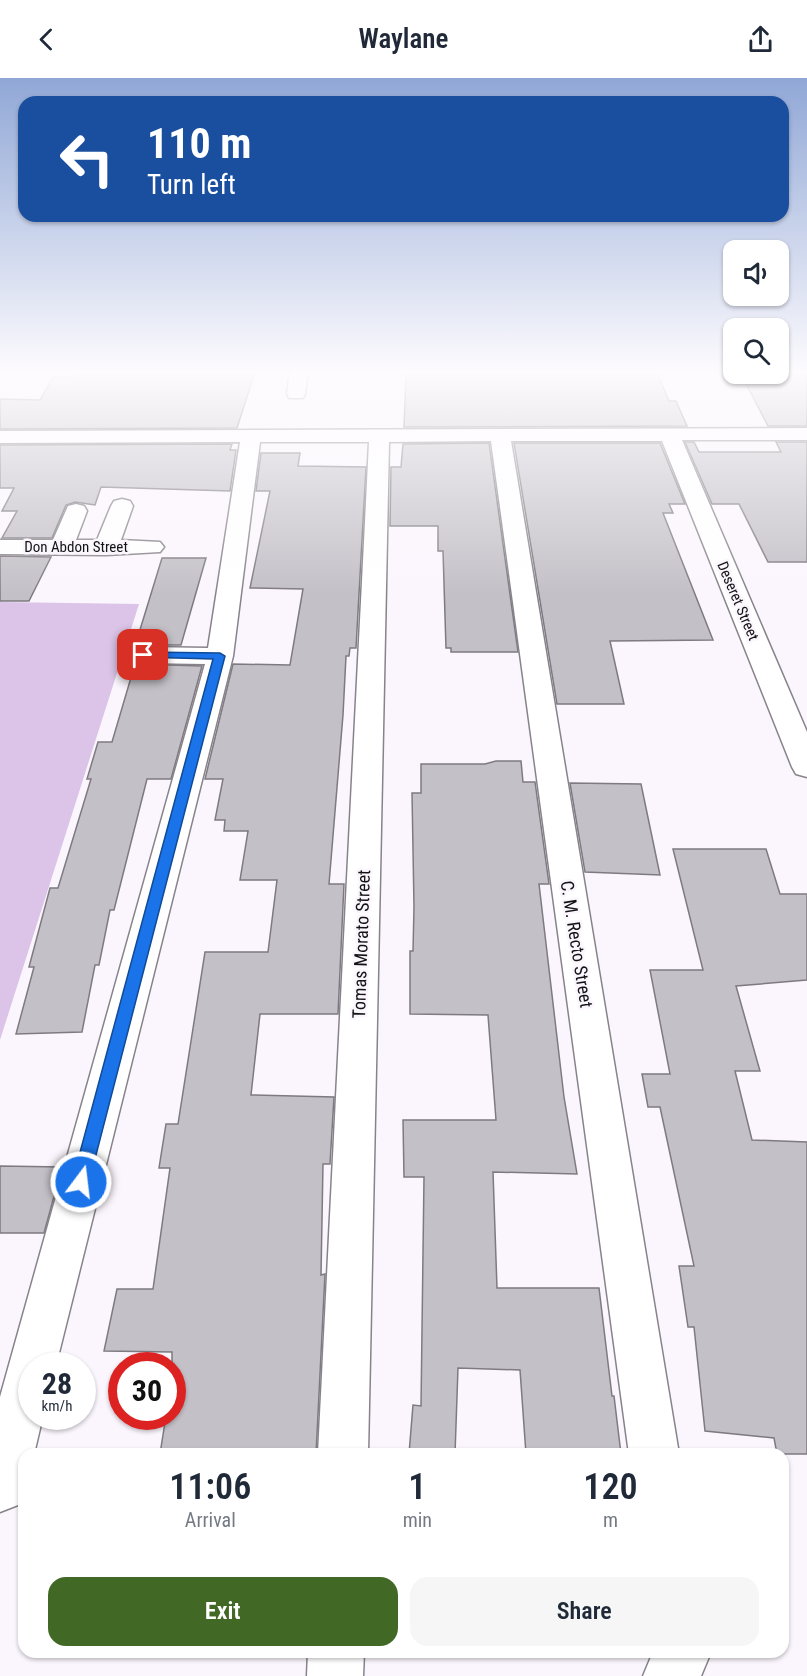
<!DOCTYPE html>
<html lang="en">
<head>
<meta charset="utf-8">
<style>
	:root { --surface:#fff; --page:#f6f6f7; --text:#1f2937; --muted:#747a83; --accent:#416824 }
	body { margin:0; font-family:"Roboto Condensed",sans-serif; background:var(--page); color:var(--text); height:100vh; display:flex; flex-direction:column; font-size:22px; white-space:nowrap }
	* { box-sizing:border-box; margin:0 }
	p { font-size:20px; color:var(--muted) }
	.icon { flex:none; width:33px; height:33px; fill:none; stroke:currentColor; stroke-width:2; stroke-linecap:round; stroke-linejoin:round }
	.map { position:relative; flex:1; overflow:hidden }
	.panel { position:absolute; left:18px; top:1370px; width:771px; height:210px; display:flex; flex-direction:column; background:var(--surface); border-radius:18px; box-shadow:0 2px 4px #0004 }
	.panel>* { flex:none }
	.banner { position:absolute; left:18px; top:18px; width:771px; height:126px; border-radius:18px; box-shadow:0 2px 4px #0004; background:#1a4fa0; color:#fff; overflow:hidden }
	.controls { position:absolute; left:723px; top:162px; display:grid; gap:12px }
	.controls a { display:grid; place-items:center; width:66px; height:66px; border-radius:12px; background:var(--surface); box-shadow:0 2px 4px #0004; font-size:30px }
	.speed { position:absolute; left:18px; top:1274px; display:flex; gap:12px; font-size:30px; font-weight:700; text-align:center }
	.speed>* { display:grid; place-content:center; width:78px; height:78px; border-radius:50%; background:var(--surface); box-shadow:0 2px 4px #0004; line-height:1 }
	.speed small { font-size:15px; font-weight:400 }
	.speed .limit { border:9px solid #d22; background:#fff; color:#111 }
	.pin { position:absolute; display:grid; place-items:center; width:51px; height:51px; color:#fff; margin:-26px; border-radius:12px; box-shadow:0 3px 9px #0006 }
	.me { position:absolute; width:66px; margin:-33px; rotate:15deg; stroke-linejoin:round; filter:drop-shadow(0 0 4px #0008) }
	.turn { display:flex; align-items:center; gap:21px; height:126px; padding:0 30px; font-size:27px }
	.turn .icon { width:78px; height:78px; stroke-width:2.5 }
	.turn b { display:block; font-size:42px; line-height:51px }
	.eta { display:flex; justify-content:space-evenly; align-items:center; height:102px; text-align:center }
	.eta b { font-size:36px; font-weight:600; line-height:42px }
	.primary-button { display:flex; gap:12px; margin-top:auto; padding:12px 30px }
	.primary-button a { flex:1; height:69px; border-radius:18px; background:var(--accent); color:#fff; font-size:24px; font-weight:600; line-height:69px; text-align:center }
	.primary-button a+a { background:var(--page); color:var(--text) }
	header { display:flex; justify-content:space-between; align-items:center; height:78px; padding:0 30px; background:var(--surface); font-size:27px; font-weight:600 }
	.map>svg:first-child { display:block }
	.green { fill:#dbc4e7 }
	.building { fill:#c4c0c7; stroke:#7e7a80; stroke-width:1.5 }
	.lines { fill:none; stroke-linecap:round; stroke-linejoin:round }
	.minor-casing { stroke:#88838a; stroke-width:3 }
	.minor { fill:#fff; fill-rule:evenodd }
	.route { fill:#1a73e8; stroke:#114b97; stroke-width:1.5 }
	.labels { text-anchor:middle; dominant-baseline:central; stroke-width:5; stroke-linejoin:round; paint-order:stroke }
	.far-street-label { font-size:15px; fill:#131214; stroke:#fbf6fd }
	.street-label { font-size:18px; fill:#131214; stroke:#fbf6fd }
</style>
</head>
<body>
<header><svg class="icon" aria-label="back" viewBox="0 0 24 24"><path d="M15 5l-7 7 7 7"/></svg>Waylane<svg class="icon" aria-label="share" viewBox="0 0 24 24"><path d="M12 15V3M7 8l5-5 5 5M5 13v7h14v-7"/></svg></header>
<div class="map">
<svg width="807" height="1598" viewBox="0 0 807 1598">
	<rect width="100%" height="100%" fill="#fbf6fd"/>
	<polygon class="green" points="0,524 139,526 0,962"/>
	<g class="building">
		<polygon points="94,294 255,294 237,350 0,351 0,321 40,322 53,299 77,299 78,296 93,296"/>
		<polygon points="657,294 669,323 676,323 687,348 404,349 406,297"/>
		<polygon points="741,296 807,296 807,348 768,348"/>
		<polygon points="685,364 694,364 699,374 781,374 776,364 807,364 807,484 768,484 739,426 712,426"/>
		<polygon points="489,365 518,574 451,574 451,570 446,570 443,473 438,473 438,448 390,448 391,389 401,389 403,366"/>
		<polygon points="514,365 660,365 685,426 669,426 673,435 663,435 713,562 610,563 624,626 557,626"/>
		<polygon points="232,366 230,372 236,372 230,413 101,409 95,427 75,424 66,427 52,460 2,460 17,433 2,433 14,410 0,410 0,367"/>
		<polygon points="261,375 300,375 298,388 366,389 356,570 350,570 349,578 346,578 343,637 329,806 344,806 338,936 260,936 251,1017 334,1019 330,1086 323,1086 321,1197 325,1196 316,1376 160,1376 166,1338 172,1338 172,1274 104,1273 117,1211 153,1211 170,1090 159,1090 166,1046 178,1046 205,874 268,874 277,802 240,802 248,753 224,753 225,742 215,742 223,701 205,701 233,586 290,587 303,511 250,510 270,413 256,413"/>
		<polygon points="0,478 51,479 29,523 0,523"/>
		<polygon points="162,480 206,480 181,567 141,567 144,555 139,555"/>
		<polygon points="135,586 202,588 171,701 147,701 114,832 110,832 99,887 95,887 82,954 16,956 34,889 29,889 50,810 58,810 91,701 87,701 98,664 112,664"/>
		<polygon points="496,683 521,683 523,704 535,704 549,806 539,806 564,1019 577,1096 493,1094 497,1210 599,1210 612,1318 614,1318 621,1376 526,1376 520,1292 458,1290 455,1376 409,1376 413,1327 421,1328 424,1099 404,1099 403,1042 496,1042 488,937 410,936 410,873 413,873 414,829 412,715 421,715 421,686 485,686"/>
		<polygon points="570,705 641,706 660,797 585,794"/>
		<polygon points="673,771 766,771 780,816 807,816 807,902 736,908 760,993 735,993 752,1062 807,1064 807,1376 777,1376 774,1360 705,1353 694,1249 688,1249 679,1188 694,1188 660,1029 648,1029 642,996 670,996 650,892 703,892"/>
		<polygon points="0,1088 62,1089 44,1155 0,1155"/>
	</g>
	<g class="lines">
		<g class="minor-casing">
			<g id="minor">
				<polygon points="290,292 308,292 305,316 303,320 289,320 287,316"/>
				<polygon points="807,350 807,362 682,362 807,654 807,699 796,696 792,689 662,363 511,363 679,1376 629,1376 491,363 389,364 368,1376 318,1376 369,364 260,364 233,578 56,1287 32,1287 32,1338 43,1338 34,1376 24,1376 24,1412 18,1427 0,1434 0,1319 205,586 143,585 134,583 130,577 134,571 143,569 208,570 240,364 0,365 0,353"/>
				<polygon points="122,421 130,423 133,428 121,462 160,464 164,469 160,474 106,477 0,476 0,462 53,462 68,428 76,426 84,428 87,433 76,462 97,462 111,428 114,423"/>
				<polygon points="308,1574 364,1574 363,1598 307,1598"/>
				<polygon points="653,1574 711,1574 701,1598 643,1598"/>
			</g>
		</g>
		<use href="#minor" class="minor"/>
	</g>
	<linearGradient id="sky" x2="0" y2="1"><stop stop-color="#90a7d6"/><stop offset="0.57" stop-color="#fdfbfe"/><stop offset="1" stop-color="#fdfbfe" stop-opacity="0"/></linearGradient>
	<rect width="807" height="516" fill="url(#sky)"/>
	<polygon class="route" points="143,574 220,575 225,578 89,1104 87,1110 81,1112 74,1110 72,1104 213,581 139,579 137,577"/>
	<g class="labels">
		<g class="far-street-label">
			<text x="76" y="469">Don Abdon Street</text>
			<text transform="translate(738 523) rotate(67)">Deseret Street</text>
		</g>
		<g class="street-label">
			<text transform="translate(361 866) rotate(-88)">Tomas Morato Street</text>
			<text transform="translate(577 866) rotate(81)">C. M. Recto Street</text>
		</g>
	</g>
</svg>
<div class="controls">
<a><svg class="icon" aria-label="sound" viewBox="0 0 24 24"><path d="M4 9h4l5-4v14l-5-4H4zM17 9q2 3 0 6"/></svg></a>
<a><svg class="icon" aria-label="search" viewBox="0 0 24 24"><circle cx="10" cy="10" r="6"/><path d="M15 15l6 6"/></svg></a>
</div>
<div class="speed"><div>28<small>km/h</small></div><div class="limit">30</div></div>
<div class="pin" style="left:143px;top:577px;background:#d93025"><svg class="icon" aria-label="arrive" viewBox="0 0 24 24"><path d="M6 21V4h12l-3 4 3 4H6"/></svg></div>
<svg class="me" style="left:81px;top:1104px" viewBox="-20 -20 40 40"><circle r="17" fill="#1a73e8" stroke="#fff" stroke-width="3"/><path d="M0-11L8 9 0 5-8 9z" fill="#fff"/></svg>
<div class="banner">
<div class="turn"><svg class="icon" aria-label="left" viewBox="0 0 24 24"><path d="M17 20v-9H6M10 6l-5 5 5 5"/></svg><div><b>110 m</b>Turn left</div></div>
</div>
<section class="panel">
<div class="eta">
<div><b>11:06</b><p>Arrival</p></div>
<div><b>1</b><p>min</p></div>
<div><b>120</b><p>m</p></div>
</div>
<div class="primary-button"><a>Exit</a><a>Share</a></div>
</section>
</div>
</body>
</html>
